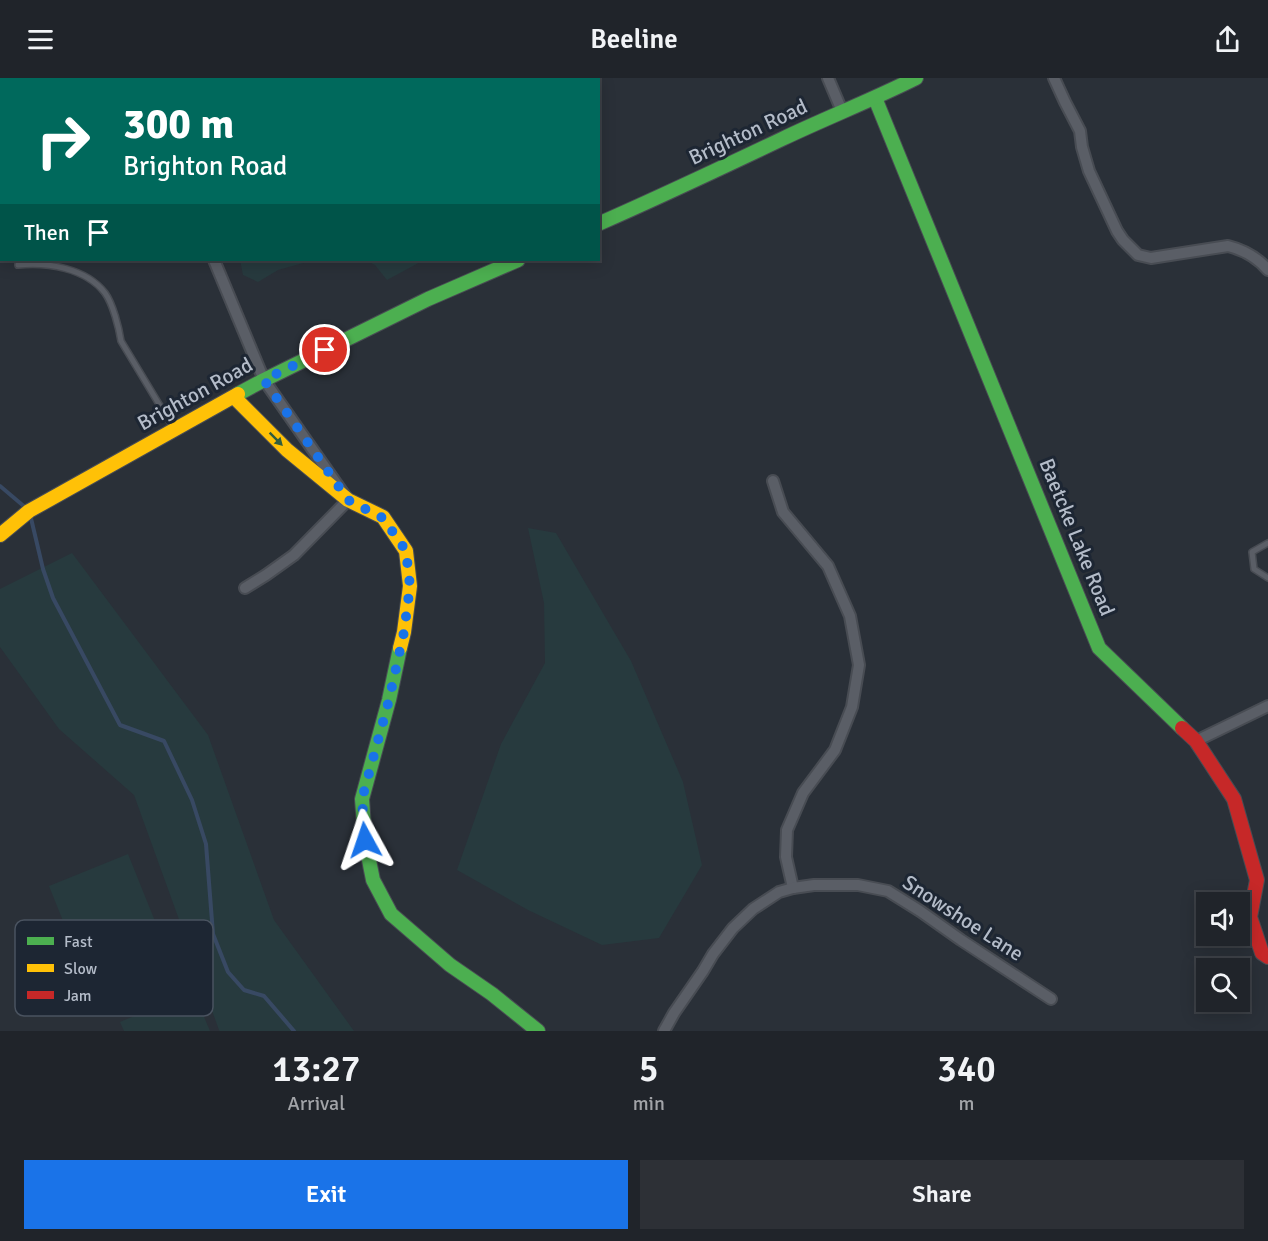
<!DOCTYPE html>
<html lang="en">
<head>
<meta charset="utf-8">
<style>
	:root { --surface:#20242a; --page:#2d3036; --text:#f1f3f6; --muted:#a2a4a8; --line:#3d4147; --accent:#1a73e8 }
	body { margin:0; font-family:Signika,sans-serif; background:var(--page); color:var(--text); height:100vh; display:flex; flex-direction:column; font-size:22px; white-space:nowrap }
	* { box-sizing:border-box; margin:0 }
	p { font-size:20px; color:var(--muted) }
	.icon { flex:none; width:33px; height:33px; fill:none; stroke:currentColor; stroke-width:2; stroke-linecap:round; stroke-linejoin:round }
	.map { position:relative; height:953px; overflow:hidden }
	.details { display:flex; flex-direction:column; background:var(--surface); flex:1 }
	.details>* { flex:none }
	.banner { position:absolute; left:0px; top:0px; width:600px; height:183px; box-shadow:0 3px 15px #0003,0 0 0 2px var(--line); background:#00695c; color:#fff; overflow:hidden }
	.fabs { position:absolute; left:1196px; top:814px; display:grid; gap:12px }
	.fabs a { display:grid; place-items:center; width:54px; height:54px; border-radius:0px; background:var(--surface); box-shadow:0 3px 15px #0003,0 0 0 2px var(--line); font-size:30px }
	.pin { position:absolute; display:grid; place-items:center; width:51px; height:51px; color:#fff; margin:-26px; border:3px solid #fff; border-radius:50%; box-shadow:0 2px 6px #0007 }
	.me { position:absolute; width:66px; margin:-33px; rotate:355deg; stroke-linejoin:round; filter:drop-shadow(0 0 4px #0008) }
	.turn { display:flex; align-items:center; gap:21px; height:126px; padding:0 24px; font-size:27px }
	.turn .icon { width:78px; height:78px; stroke-width:2.5 }
	.turn b { display:block; font-size:42px; line-height:51px }
	.then { display:flex; align-items:center; height:57px; padding:0 24px; background:#0003; gap:12px; font-size:22px }
	.eta { display:flex; justify-content:space-evenly; align-items:center; height:102px; text-align:center }
	.eta b { font-size:36px; font-weight:600; line-height:42px }
	.primary-button { display:flex; gap:12px; margin-top:auto; padding:12px 24px }
	.primary-button a { flex:1; height:69px; border-radius:0px; background:var(--accent); color:#fff; font-size:24px; font-weight:600; line-height:69px; text-align:center }
	.primary-button a+a { background:var(--page); color:var(--text) }
	header { display:flex; justify-content:space-between; align-items:center; height:78px; padding:0 24px; background:var(--surface); font-size:27px; font-weight:600 }
	.map>svg:first-child { display:block }
	.green { fill:#273a3e }
	.lines { fill:none; stroke-linecap:round; stroke-linejoin:round }
	.stream { stroke:#384963; stroke-width:4 }
	.lane-casing { stroke:#484c53; stroke-width:8 }
	.street-casing { stroke:#484c53; stroke-width:14 }
	.fast-casing { stroke:#484c53; stroke-width:16 }
	.slow-casing { stroke:#484c53; stroke-width:16 }
	.jam-casing { stroke:#484c53; stroke-width:16 }
	.lane { stroke:#5a5e66; stroke-width:5 }
	.street { stroke:#5a5e66; stroke-width:10 }
	.fast { stroke:#4caf50; stroke-width:14 }
	.slow { stroke:#ffc107; stroke-width:14 }
	.jam { stroke:#c62828; stroke-width:14 }
	.oneway { fill:#305d3f }
	.route { stroke:#1a73e8; stroke-width:10; stroke-dasharray:0 18 }
	.labels { text-anchor:middle; dominant-baseline:central; stroke-width:6; stroke-linejoin:round; paint-order:stroke }
	.street-label { font-size:21px; fill:#b4bcc9; stroke:#1d2633 }
	.key { fill:#1d2633; stroke:#4a5360; stroke-width:1.5 }
	.key-label { font-size:16px; fill:#b4bcc9 }
</style>
</head>
<body>
<header><svg class="icon" aria-label="menu" viewBox="0 0 24 24"><path d="M4 6h16M4 12h16M4 18h16"/></svg>Beeline<svg class="icon" aria-label="share" viewBox="0 0 24 24"><path d="M12 15V3M7 8l5-5 5 5M5 13v7h14v-7"/></svg></header>
<div class="map">
<svg width="1268" height="953" viewBox="0 0 1268 953">
	<rect width="100%" height="100%" fill="#2a3038"/>
	<g class="green">
		<polygon points="240,182 314,182 278,192 258,204 243,197"/>
		<polygon points="365,182 424,182 387,202 375,187"/>
		<polygon points="528,450 556,455 631,583 683,704 702,787 659,860 602,867 528,832 457,792 501,666 545,585 544,525"/>
		<polygon points="72,475 208,657 274,842 354,953 220,953 219,952 134,717 59,651 0,569 0,511"/>
		<polygon points="128,776 175,893 96,925 49,808"/>
		<polygon points="193,913 210,953 124,953 120,944"/>
	</g>
	<g class="lines">
		<g class="stream">
			<polyline points="0,408 26,430"/>
			<polyline points="30,436 43,491 53,520 120,647 164,663 192,722 206,766 213,856 228,894 244,912 264,918 294,953"/>
		</g>
		<g class="lane-casing">
			<g id="lane">
				<path d="M18 187C47 184 86 190 105 215 113 226 119 250 121 263L174 351"/>
				<polyline points="1268,465 1252,474 1254,491 1268,500"/>
			</g>
		</g>
		<g class="street-casing">
			<g id="street">
				<polyline points="418,0 419,2"/>
				<polyline points="828,0 842,33"/>
				<path d="M1054 0 1065 24 1080 53 1082 69 1089 93 1117 153 1123 162 1138 177 1151 180 1228 168C1244 172 1257 179 1268 192"/>
				<polyline points="176,2 176,0"/>
				<polyline points="214,182 264,302 348,422 294,477 266,497 245,510"/>
				<polyline points="773,403 783,434 828,488 850,538 859,587 852,629 835,672 803,715 787,752 786,779 793,810"/>
				<polyline points="1196,663 1268,628"/>
				<polyline points="664,953 674,935 703,893 713,876 733,850 753,831 779,814 793,810 814,807 858,807 888,813 920,833 961,862 1051,921"/>
			</g>
		</g>
		<g class="fast-casing">
			<g id="fast">
				<polyline points="875,20 1099,570 1182,650"/>
				<path d="M598 146C660 119 721 90 782 61 826 40 872 22 916 0"/>
				<polyline points="238,316 264,302 428,221 518,182"/>
				<polyline points="400,570 389,622 362,721 365,762 373,802 391,836 450,887 492,916 538,953"/>
			</g>
		</g>
		<g class="slow-casing">
			<g id="slow">
				<polyline points="234,319 287,372 348,422 383,439 406,473 410,508 404,554 400,570"/>
				<polyline points="0,457 29,433 238,316"/>
			</g>
		</g>
		<g class="jam-casing">
			<polyline id="jam" points="1182,650 1196,663 1234,721 1257,802 1250,839 1262,875 1268,879"/>
		</g>
		<use href="#lane" class="lane"/>
		<use href="#street" class="street"/>
		<use href="#fast" class="fast"/>
		<use href="#slow" class="slow"/>
		<use href="#jam" class="jam"/>
	</g>
	<defs><path id="oneway-solid" d="M-6-.8H1V-3.2L6.5 0L1 3.2V.8H-6Z" transform="scale(1.5)"/></defs>
	<use class="oneway" href="#oneway-solid" transform="translate(276 361) rotate(45)"/>
	<g class="lines">
		<polyline class="route" points="325,272 264,302 348,422 383,440 406,473 410,508 404,554 389,622 362,721 365,762"/>
	</g>
	<g class="labels">
		<g class="street-label">
			<text transform="translate(748 54) rotate(-25)">Brighton Road</text>
			<text transform="translate(195 316) rotate(-29)">Brighton Road</text>
			<text transform="translate(1077 459) rotate(68)">Baetcke Lake Road</text>
			<text transform="translate(963 840) rotate(33)">Snowshoe Lane</text>
		</g>
	</g>
	<rect x="15" y="842" width="198" height="96" rx="9" class="key"/>
	<rect x="27" y="859" width="27" height="8" fill="#4caf50"/>
	<rect x="27" y="886" width="27" height="8" fill="#ffc107"/>
	<rect x="27" y="913" width="27" height="8" fill="#c62828"/>
	<g class="key-label">
		<text x="64" y="869">Fast</text>
		<text x="64" y="896">Slow</text>
		<text x="64" y="923">Jam</text>
	</g>
</svg>
<div class="fabs">
<a><svg class="icon" aria-label="sound" viewBox="0 0 24 24"><path d="M4 9h4l5-4v14l-5-4H4zM17 9q2 3 0 6"/></svg></a>
<a><svg class="icon" aria-label="search" viewBox="0 0 24 24"><circle cx="10" cy="10" r="6"/><path d="M15 15l6 6"/></svg></a>
</div>
<div class="pin" style="left:325px;top:272px;background:#d93025"><svg class="icon" aria-label="arrive" viewBox="0 0 24 24"><path d="M6 21V4h12l-3 4 3 4H6"/></svg></div>
<svg class="me" style="left:365px;top:762px" viewBox="-20 -20 40 40"><path d="M0-17L14 15 0 8-14 15z" fill="#1a73e8" stroke="#fff" stroke-width="4"/></svg>
<div class="banner">
<div class="turn"><svg class="icon" aria-label="right" viewBox="0 0 24 24"><path d="M7 20v-9h11M14 6l5 5-5 5"/></svg><div><b>300 m</b>Brighton Road</div></div>
<div class="then">Then<svg class="icon" aria-label="arrive" viewBox="0 0 24 24"><path d="M6 21V4h12l-3 4 3 4H6"/></svg></div>
</div>
</div>
<section class="details">
<div class="eta">
<div><b>13:27</b><p>Arrival</p></div>
<div><b>5</b><p>min</p></div>
<div><b>340</b><p>m</p></div>
</div>
<div class="primary-button"><a>Exit</a><a>Share</a></div>
</section>
</body>
</html>
